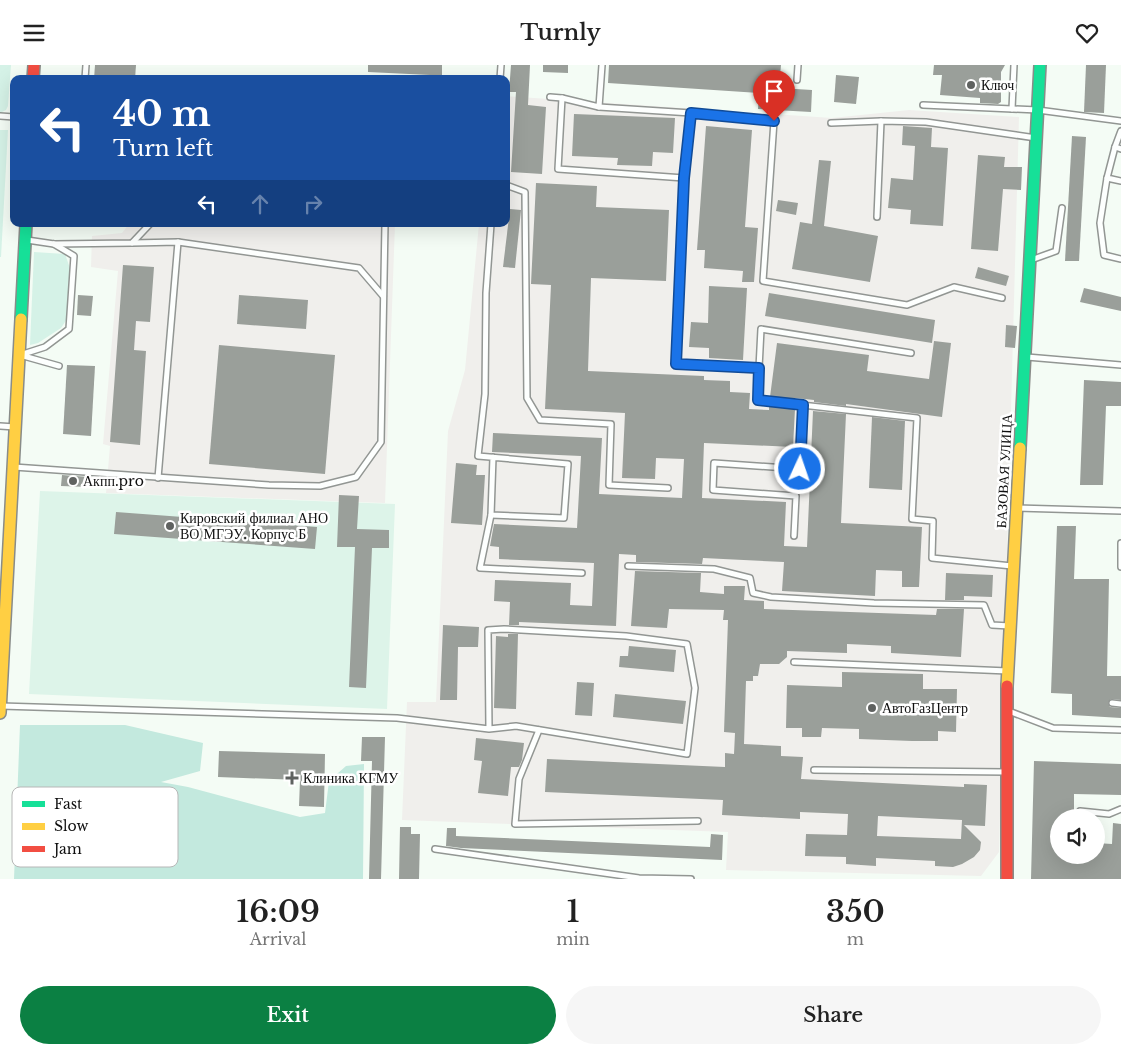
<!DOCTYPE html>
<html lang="en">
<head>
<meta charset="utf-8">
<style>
	:root { --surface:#fff; --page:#f6f6f6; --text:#222; --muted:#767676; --accent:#0b8043 }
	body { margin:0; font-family:"Libre Baskerville",serif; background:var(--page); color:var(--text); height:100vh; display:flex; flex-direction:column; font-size:19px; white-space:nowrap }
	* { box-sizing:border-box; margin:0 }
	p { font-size:16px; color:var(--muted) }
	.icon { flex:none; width:28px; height:28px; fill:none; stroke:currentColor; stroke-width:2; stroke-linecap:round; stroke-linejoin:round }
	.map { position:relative; height:814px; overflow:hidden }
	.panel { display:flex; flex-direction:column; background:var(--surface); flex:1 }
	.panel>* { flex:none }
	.hud { position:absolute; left:10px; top:10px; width:500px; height:152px; border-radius:10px; box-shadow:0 5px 20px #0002; background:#1a4fa0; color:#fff; overflow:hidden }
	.buttons { position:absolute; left:1050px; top:744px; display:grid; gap:10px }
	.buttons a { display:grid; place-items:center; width:55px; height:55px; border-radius:50%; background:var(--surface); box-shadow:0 5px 20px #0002; font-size:25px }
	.pin { position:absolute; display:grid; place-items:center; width:42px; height:42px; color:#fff; margin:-51px -21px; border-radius:50% 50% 50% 0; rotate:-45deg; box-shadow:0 0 5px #0007 }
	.pin .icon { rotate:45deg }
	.me { position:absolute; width:55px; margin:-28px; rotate:3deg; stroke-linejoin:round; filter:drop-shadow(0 0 4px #0008) }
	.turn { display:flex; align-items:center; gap:18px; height:105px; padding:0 20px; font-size:22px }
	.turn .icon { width:65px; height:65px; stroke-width:2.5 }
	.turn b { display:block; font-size:35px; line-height:42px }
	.lanes { display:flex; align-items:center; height:48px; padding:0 20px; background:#0003; justify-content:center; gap:25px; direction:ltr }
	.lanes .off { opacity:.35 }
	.eta { display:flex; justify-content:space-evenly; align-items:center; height:85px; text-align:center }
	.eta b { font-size:30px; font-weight:600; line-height:35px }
	.button { display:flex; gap:10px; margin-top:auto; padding:10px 20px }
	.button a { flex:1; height:58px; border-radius:30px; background:var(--accent); color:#fff; font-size:20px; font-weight:600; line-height:58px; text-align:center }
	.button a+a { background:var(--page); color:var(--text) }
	header { display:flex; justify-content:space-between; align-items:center; height:65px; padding:0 20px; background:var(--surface); font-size:22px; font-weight:600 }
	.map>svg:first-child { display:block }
	.industrial { fill:#f0efec }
	.green { fill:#d5f2e7 }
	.forest { fill:#c3e9de }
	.pitch { fill:#ddf4e9 }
	.building { fill:#9a9f9a; fill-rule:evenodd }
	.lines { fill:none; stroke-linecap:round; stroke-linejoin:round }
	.lane-casing { stroke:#929693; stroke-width:8 }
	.fast-casing { stroke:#898c89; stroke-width:14 }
	.slow-casing { stroke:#898c89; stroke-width:14 }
	.jam-casing { stroke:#898c89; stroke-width:14 }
	.lane { stroke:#fdfffe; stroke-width:5 }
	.fast { stroke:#16e098; stroke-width:11 }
	.slow { stroke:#ffcf43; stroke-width:11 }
	.jam { stroke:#f24e42; stroke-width:11 }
	.route-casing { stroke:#114b97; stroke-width:12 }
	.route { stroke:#1a73e8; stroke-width:9 }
	.poi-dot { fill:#5f6260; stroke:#fff; stroke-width:2 }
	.labels { text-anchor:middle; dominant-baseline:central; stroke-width:5; stroke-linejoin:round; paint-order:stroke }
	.poi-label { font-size:14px; fill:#0f0f0f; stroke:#fff; text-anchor:start }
	.street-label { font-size:14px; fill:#0f0f0f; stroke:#fff }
	.key { fill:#fff; stroke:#b7b7b7; stroke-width:1 }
	.key-label { font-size:14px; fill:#0f0f0f }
</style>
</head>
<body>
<header><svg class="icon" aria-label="menu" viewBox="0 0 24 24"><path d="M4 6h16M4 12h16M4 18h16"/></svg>Turnly<svg class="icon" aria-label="heart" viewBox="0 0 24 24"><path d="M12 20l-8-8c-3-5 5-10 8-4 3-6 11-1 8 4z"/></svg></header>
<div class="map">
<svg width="1121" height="814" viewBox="0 0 1121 814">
	<rect width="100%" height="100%" fill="#f4fcf5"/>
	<g class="industrial">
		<polygon points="506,31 832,53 909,45 1019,52 999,787 981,811 726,805 728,767 402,755 407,637 436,637 448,366 465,305 479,159 506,159"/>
		<polygon points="129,159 395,159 385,438 106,428 110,381 103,379 118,206 91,202 92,171 122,168"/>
	</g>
	<g class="green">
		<polygon points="0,0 11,0 8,41 6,45 0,48"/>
		<polygon points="0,65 8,65 1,192 0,192"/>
		<polygon points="34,187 65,189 71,206 67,254 61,263 38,278 30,280"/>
	</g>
	<polygon class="forest" points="20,660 125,660 203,678 200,706 161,717 188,722 300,752 325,748 329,716 346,701 364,699 363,814 14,814"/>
	<polygon class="pitch" points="40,426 395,439 387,644 29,629"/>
	<g class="building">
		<polygon points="95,0 136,0 135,14 94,14"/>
		<polygon points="368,0 442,0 442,14 430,14 430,10 368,7"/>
		<polygon points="511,0 530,0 528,40 546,42 542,109 511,107 516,27 509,27"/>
		<polygon points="543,0 568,0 568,8 543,7"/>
		<polygon points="609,0 781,0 779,23 812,25 811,47 758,44 759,28 608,18"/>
		<polygon points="934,0 1005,0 1001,7 1001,37 998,39 980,38 980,33 940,30 942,10 933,10"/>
		<polygon points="1086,0 1106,0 1104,48 1084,47"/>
		<polygon points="836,10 859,12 856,39 834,37"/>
		<polygon points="574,49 675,53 673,88 653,87 652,101 617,100 618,93 572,91"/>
		<polygon points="706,61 752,65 745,162 758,163 754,217 742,217 743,206 704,203 705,185 697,185"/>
		<polygon points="903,61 932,63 931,82 948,83 943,161 910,159 911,145 888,143 891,113 913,115 915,81 902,80"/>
		<polygon points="1072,71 1086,72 1079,196 1065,196"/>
		<polygon points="978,90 1005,92 1004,102 1022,102 1021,125 1003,124 998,186 971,184"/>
		<polygon points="819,95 831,96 824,161 878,171 870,217 792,204 800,157 812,159"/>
		<polygon points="536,118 597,121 596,142 669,145 666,216 591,213 588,306 704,311 704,315 730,316 730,327 750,328 749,344 769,345 769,341 795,344 793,382 704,378 702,433 786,437 784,481 807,482 813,346 846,349 841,458 922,462 919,522 902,522 902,506 876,505 875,531 782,526 784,497 703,493 702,499 636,497 636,490 619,489 616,561 519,557 519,560 509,560 510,537 494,536 495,515 571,518 570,540 592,541 594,498 499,494 499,482 490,481 494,459 577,463 581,391 492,387 493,368 602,373 599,429 682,433 684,394 656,393 655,414 622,413 625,348 545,344 551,220 531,219"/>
		<polygon points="778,135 798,138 796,150 776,146"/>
		<polygon points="510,144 521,145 515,203 503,202"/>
		<polygon points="123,200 154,202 150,257 136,256 134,285 146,286 140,380 110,377"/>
		<polygon points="978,202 1009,211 1006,221 975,213"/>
		<polygon points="709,221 747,223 743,295 709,293 709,283 689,282 691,257 708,258"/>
		<polygon points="1084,223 1121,232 1121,246 1080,237"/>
		<polygon points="769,228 935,255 932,278 765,251"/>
		<polygon points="78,230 93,231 91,251 77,250"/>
		<polygon points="239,230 308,235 306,264 237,259"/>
		<polygon points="1006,260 1017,261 1015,283 1005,282"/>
		<polygon points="934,276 951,278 942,352 846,339 846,341 814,337 814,335 795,333 795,335 770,332 777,278 869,290 867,306 929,314"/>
		<polygon points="219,280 335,290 325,409 209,399"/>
		<polygon points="67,300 95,301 91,371 63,369"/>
		<polygon points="1084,315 1121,317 1121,341 1106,341 1103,420 1080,420"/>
		<polygon points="872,352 905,356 902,425 869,423"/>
		<polygon points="456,398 477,400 476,410 485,410 482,460 451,458"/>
		<polygon points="62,410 116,414 116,423 61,421"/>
		<polygon points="339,430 359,431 357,464 389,465 389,483 372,483 366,623 349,622 355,482 337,482"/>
		<polygon points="116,447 317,462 315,484 114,469"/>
		<polygon points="1057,461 1076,461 1074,514 1109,514 1107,611 1121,611 1121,635 1111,634 1108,638 1110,642 1121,643 1121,653 1072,650 1072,629 1051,628"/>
		<path d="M635 506 701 508 700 527 724 529V521H745L744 535 764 536V544L936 550 937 544H964L961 592 891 588V581L847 579V588L787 586V592L779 599H760L758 611H753V616H746L744 679 781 681V691L803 692 801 714 964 722V719L987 720 985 761 964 760 981 777 980 785 974 792 962 799 953 802 935 801V796L876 793V801L846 799V792L805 791 806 769 847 770 848 749 800 747V754L722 750 723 735 545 727 547 694 725 702V688L734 689 735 668 724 667 728 555H723L724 545 669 544 667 563 631 561ZM878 751 962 755 961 774 877 771Z"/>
		<polygon points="946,508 993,510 992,532 964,531 964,535 945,535"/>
		<polygon points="443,560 479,562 478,582 458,582 457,635 440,635"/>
		<polygon points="508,569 518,569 516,644 494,643 496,571 508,572"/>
		<polygon points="629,581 676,585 674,607 619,602 620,591 628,591"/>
		<polygon points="842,607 923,609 923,624 957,624 956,667 938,666 938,676 912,676 859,674 859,664 822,663 821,672 802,672 802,663 786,663 787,620 842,622"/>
		<polygon points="577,617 594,618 592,651 575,650"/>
		<polygon points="615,629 686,636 683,659 613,652"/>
		<polygon points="362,672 385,672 381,814 369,814 372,696 361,696"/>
		<polygon points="476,673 524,678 522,695 519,702 511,702 508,731 478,728 482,696 474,695"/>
		<polygon points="219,686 325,689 324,742 299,741 300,715 218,712"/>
		<polygon points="1034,696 1121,699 1121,730 1074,729 1074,752 1059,752 1059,790 1096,790 1096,778 1112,779 1113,758 1121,759 1121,814 1031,814"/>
		<polygon points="400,762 411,762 411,769 420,769 419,814 399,814"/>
		<polygon points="447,763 456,763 456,771 710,782 711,769 723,770 722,795 461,783 446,781"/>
	</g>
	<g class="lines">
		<g class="lane-casing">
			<g id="lane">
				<polyline points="85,14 86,0"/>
				<polyline points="500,14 501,0"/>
				<polyline points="797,15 798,0"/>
				<polyline points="550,32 562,33 599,42 602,0"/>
				<polyline points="562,33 558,104 684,113"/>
				<polyline points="923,40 1038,45 1121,56"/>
				<polyline points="599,42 691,48"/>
				<polyline points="1012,44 1014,0"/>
				<polyline points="0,51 14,52"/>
				<polyline points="831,58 881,56"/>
				<polyline points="1121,66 1115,82 1121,84"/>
				<polyline points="1115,82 1107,113 1121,116"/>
				<polyline points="1107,113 1100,158 1104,190 1121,194"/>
				<polyline points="506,120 525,127 527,333 540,355 611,359 609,420 668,423"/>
				<polyline points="877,152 881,56 926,57 1036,73"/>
				<polyline points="491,159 486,228 485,329 478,391 568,399 564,453 491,450 493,392"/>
				<polyline points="27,175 54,179 132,178 150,159"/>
				<polyline points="178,177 359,203 383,231"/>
				<polyline points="132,178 178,177 158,413"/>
				<polyline points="1031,195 1056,186 1062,143"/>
				<polyline points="1002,233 954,222 907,240 763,216 774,56 691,48 684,113 676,299 759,303 758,335 917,353 912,454 933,456 932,493 1012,501"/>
				<polyline points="20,290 45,282 69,264 74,191 54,179"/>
				<polyline points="20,290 59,301"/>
				<polyline points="1027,292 1121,300"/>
				<polyline points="759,303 761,264 911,288"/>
				<polyline points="0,361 15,362"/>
				<polyline points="14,402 269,420 320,421 356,412 381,377 385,159"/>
				<polyline points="1017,443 1121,446"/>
				<polyline points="491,450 480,503 582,508"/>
				<polyline points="794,471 796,431 713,425 714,398 800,404 803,340"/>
				<polyline points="1121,478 1121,502"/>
				<polyline points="628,501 714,504 750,513 753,528 771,532 874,538 984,540 992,560 1010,561"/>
				<polyline points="794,597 1008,606"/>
				<polyline points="1112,638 1121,639"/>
				<polyline points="1,641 397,653 489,664 516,661 687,689 695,623 687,579 626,571 504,564 488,565 489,664"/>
				<polyline points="1006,645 1053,663 1121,665"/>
				<polyline points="539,665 519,714 515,759 698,756"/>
				<polyline points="814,705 1006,707"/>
				<polyline points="1080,746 1109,749 1121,744"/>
				<polyline points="435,784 639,813 691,814"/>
			</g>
		</g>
		<g class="fast-casing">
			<g id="fast">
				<polyline points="21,254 26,159"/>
				<polyline points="1020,383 1040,0"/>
			</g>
		</g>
		<g class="slow-casing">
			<g id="slow">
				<polyline points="1007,621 1020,383"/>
				<polyline points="0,648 21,254"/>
			</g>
		</g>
		<g class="jam-casing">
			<g id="jam">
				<polyline points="33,14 34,0"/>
				<polyline points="1007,814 1007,621"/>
			</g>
		</g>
		<use href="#lane" class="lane"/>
		<use href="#fast" class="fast"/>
		<use href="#slow" class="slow"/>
		<use href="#jam" class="jam"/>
	</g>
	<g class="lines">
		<g class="route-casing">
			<polyline id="route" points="774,56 691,48 684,113 676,299 759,303 758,335 803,340 800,404"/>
		</g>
		<use href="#route" class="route"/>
	</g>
	<g class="poi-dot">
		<circle cx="971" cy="20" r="5"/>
		<circle cx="73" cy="416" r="5"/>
		<circle cx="170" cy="461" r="5"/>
		<circle cx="872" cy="643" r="5"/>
		<path d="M289.5 705.5h5v5h5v5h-5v5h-5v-5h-5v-5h5z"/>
	</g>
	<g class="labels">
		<g class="poi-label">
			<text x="981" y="20">Ключ</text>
			<text x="83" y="416">Акпп.pro</text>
			<text x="180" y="453">Кировский филиал АНО<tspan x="180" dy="16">ВО МГЭУ. Корпус Б</tspan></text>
			<text x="882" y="643">АвтоГазЦентр</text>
			<text x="303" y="713">Клиника КГМУ</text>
		</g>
		<g class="street-label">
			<text transform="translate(1004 406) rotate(-87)">БАЗОВАЯ УЛИЦА</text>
		</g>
	</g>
	<rect x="12" y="722" width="166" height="80" rx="8" class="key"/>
	<rect x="22" y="736" width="23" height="6" fill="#16e098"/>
	<rect x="22" y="758" width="23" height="7" fill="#ffcf43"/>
	<rect x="22" y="781" width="23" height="6" fill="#f24e42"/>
	<g class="key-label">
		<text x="54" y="744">Fast</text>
		<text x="54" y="766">Slow</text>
		<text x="54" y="789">Jam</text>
	</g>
</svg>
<div class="buttons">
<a><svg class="icon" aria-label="sound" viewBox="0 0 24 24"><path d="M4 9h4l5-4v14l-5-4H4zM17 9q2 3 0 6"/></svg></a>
</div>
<div class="pin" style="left:774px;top:56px;background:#d93025"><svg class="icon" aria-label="arrive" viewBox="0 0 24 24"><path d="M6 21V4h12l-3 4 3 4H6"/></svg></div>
<svg class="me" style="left:800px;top:404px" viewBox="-20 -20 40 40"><circle r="17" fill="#1a73e8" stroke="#fff" stroke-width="3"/><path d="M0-11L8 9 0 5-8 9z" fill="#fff"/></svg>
<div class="hud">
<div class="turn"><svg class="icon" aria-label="left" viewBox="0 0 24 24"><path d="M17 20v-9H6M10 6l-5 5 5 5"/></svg><div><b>40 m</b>Turn left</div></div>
<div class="lanes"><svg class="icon" aria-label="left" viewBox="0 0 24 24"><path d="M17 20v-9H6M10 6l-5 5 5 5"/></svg><svg class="icon off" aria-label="ahead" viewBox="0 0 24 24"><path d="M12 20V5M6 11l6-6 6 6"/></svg><svg class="icon off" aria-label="right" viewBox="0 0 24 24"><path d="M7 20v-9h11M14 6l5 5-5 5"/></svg></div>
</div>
</div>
<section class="panel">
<div class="eta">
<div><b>16:09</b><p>Arrival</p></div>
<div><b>1</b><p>min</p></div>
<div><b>350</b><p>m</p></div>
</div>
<div class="button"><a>Exit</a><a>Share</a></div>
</section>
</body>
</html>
